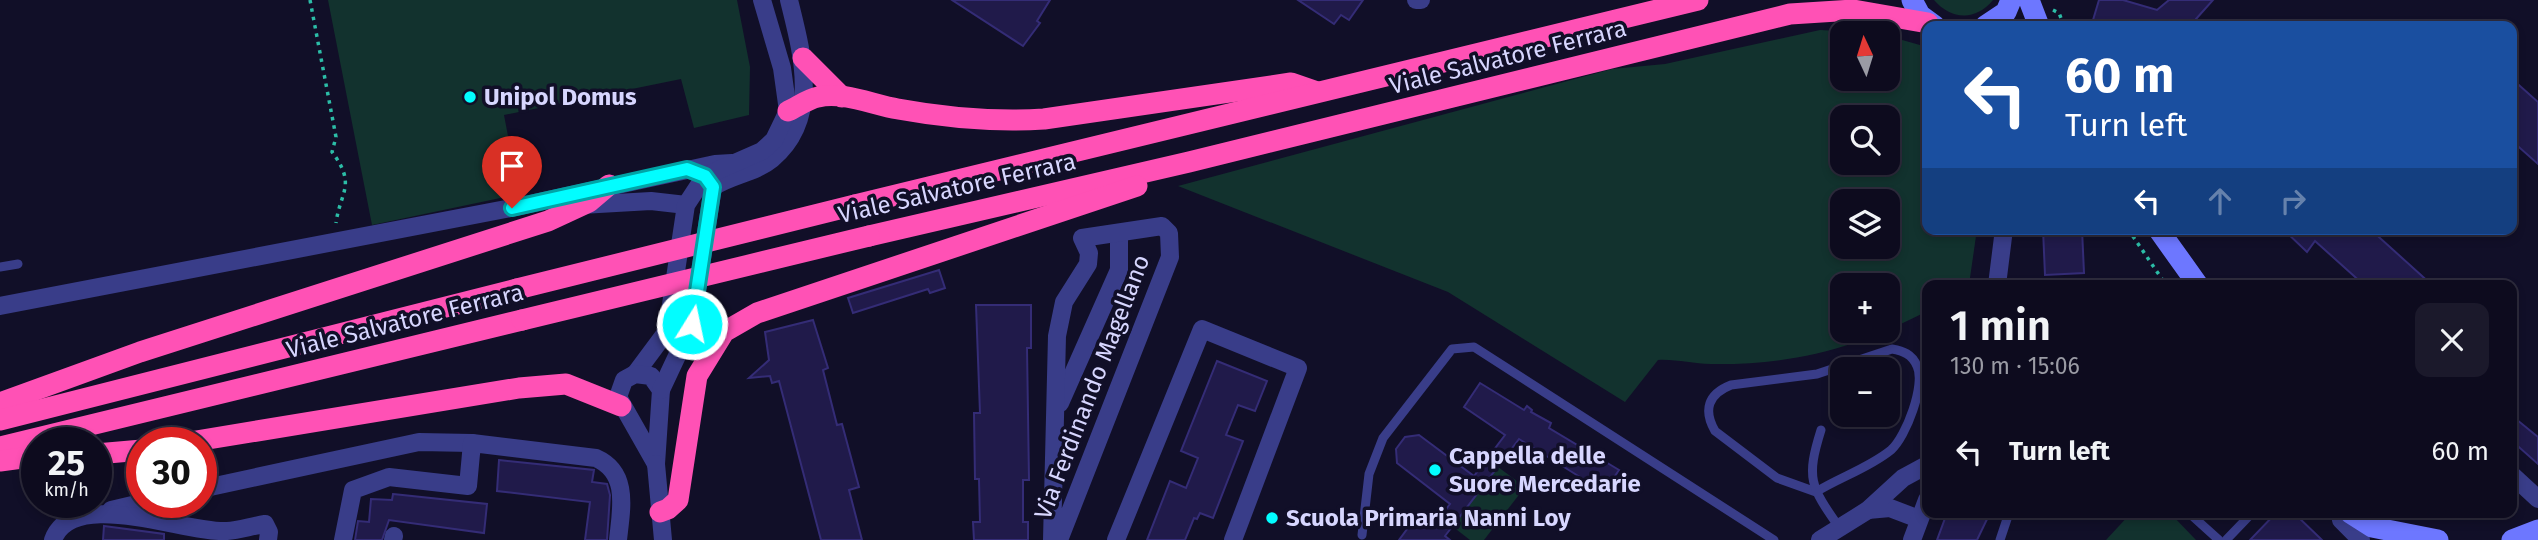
<!DOCTYPE html>
<html lang="en">
<head>
<meta charset="utf-8">
<style>
	:root { --surface:#0d0b1e; --page:#1b192b; --text:#f1f3f6; --muted:#9a9ba4; --line:#2d2b3c }
	body { margin:0; font-family:"Fira Sans",sans-serif; background:var(--page); color:var(--text); height:100vh; display:flex; flex-direction:column; font-size:26px; white-space:nowrap }
	* { box-sizing:border-box; margin:0 }
	p { font-size:23px; color:var(--muted) }
	.icon { flex:none; width:38px; height:38px; fill:none; stroke:currentColor; stroke-width:2; stroke-linecap:round; stroke-linejoin:round }
	.map { position:relative; flex:1; overflow:hidden }
	.details { position:absolute; left:1922px; top:280px; width:595px; height:238px; display:flex; flex-direction:column; background:var(--surface); border-radius:14px; box-shadow:0 4px 10px #0003,0 0 0 2px var(--line) }
	.details>* { flex:none }
	.top-card { position:absolute; left:1922px; top:21px; width:595px; height:214px; border-radius:14px; box-shadow:0 4px 10px #0003,0 0 0 2px var(--line); background:#1a4fa0; color:#fff; overflow:hidden }
	.needle { width:46px; rotate:356deg }
	.tools { position:absolute; left:1830px; top:21px; display:grid; gap:14px }
	.tools a { display:grid; place-items:center; width:70px; height:70px; border-radius:14px; background:var(--surface); box-shadow:0 4px 10px #0003,0 0 0 2px var(--line); font-size:35px }
	.speed { position:absolute; left:21px; top:427px; display:flex; gap:14px; font-size:35px; font-weight:700; text-align:center }
	.speed>* { display:grid; place-content:center; width:91px; height:91px; border-radius:50%; background:var(--surface); box-shadow:0 4px 10px #0003,0 0 0 2px var(--line); line-height:1 }
	.speed small { font-size:18px; font-weight:400 }
	.speed .limit { border:10px solid #d22; background:#fff; color:#111 }
	.pin { position:absolute; display:grid; place-items:center; width:60px; height:60px; color:#fff; margin:-72px -30px; border-radius:50% 50% 50% 0; rotate:-45deg; box-shadow:0 0 7px #0007 }
	.pin .icon { rotate:45deg }
	.me { position:absolute; width:77px; margin:-38px; rotate:10deg; stroke-linejoin:round; filter:drop-shadow(0 0 5px #0008) }
	.turn { display:flex; align-items:center; gap:24px; height:147px; padding:0 28px; font-size:32px }
	.turn .icon { width:91px; height:91px; stroke-width:2.5 }
	.turn b { display:block; font-size:49px; line-height:60px }
	.lanes { display:flex; align-items:center; height:66px; padding:0 28px; background:#0003; justify-content:center; gap:35px; direction:ltr }
	.lanes .off { opacity:.35 }
	.round { display:grid; place-items:center; flex:none; width:74px; height:74px; border-radius:14px; background:var(--page) }
	.head { display:flex; align-items:center; justify-content:space-between; height:119px; padding:0 28px }
	h1 { font-size:42px; font-weight:600; line-height:52px }
	ul { padding:0; list-style:none }
	li { display:flex; align-items:center; gap:21px; height:105px; padding:0 28px }
	li div { flex:1 }
	li b { display:block; font-size:26px }
	li em { font-style:normal }
	.map>svg:first-child { display:block }
	.green { fill:#12322e; fill-rule:evenodd }
	.building { fill:#201a4a; stroke:#342c76; stroke-width:2 }
	.lines { fill:none; stroke-linecap:round; stroke-linejoin:round }
	.path { stroke:#2cbda7; stroke-width:3.5; stroke-dasharray:3.5 5; stroke-linecap:butt }
	.lane { stroke:#393d89; stroke-width:9 }
	.street { stroke:#393d89; stroke-width:18 }
	.secondary { stroke:#6d77ff; stroke-width:21 }
	.highway { stroke:#ff51b5; stroke-width:21 }
	.highway-bridge { stroke:#ff51b5; stroke-width:21 }
	.route-casing { stroke:#01a4a6; stroke-width:18 }
	.route { stroke:#02fdff; stroke-width:12 }
	.poi-dot { fill:#02fdff; stroke:#110f28; stroke-width:2.5 }
	.labels { text-anchor:middle; dominant-baseline:central; stroke-width:7; stroke-linejoin:round; paint-order:stroke }
	.street-label { font-size:24px; fill:#d7d6ff; stroke:#110f28 }
	.poi-label { font-size:24px; font-weight:bold; fill:#d7d6ff; stroke:#110f28; text-anchor:start }
</style>
</head>
<body>
<div class="map">
<svg width="2538" height="540" viewBox="0 0 2538 540">
	<rect width="100%" height="100%" fill="#110f28"/>
	<g class="green">
		<polygon points="328,0 737,0 750,67 749,115 694,128 681,79 504,115 519,194 372,225"/>
		<path d="M1934 0H1993C1976 21 1951 20 1934 0Z"/>
		<path d="M1820 30 1874 33H1843V79H1888V36L1927 47V229H1977L1969 285H1927V311C1855 349 1792 365 1711 364 1693 364 1676 359 1658 360L1625 402 1448 292 1178 186 1612 69 1665 64ZM1843 117H1888V163H1843ZM1843 201H1888V247H1843ZM1843 285H1888V331H1843Z"/>
		<polygon points="1498,467 1525,487 1484,540 1470,540 1452,526"/>
		<polygon points="2131,513 2170,513 2196,540 2106,540"/>
	</g>
	<g class="building">
		<polygon points="952,0 1050,0 1037,21 1040,23 1023,46"/>
		<polygon points="1298,0 1363,0 1349,20 1341,15 1334,24"/>
		<polygon points="2099,0 2123,0 2157,10 2169,0 2213,0 2196,19 2196,26 2114,26 2093,20"/>
		<polygon points="2511,78 2538,102 2538,164 2511,140"/>
		<polygon points="2043,229 2082,229 2084,273 2045,275"/>
		<polygon points="2283,229 2370,229 2432,285 2364,285 2315,241 2307,252"/>
		<polygon points="939,270 945,288 930,293 928,289 853,313 848,298"/>
		<polygon points="976,305 1031,305 1031,348 1027,348 1029,480 1023,480 1023,522 1028,522 1028,540 974,540 973,522 980,522 979,479 975,479 974,413 980,413"/>
		<polygon points="813,320 828,368 823,370 837,425 842,424 859,487 849,490 862,540 821,540 779,381 772,383 770,376 749,378 769,360 765,332"/>
		<polygon points="1217,361 1267,381 1255,411 1238,405 1226,435 1243,441 1213,518 1200,513 1197,519 1194,518 1185,540 1147,540 1170,481 1186,488 1198,458 1181,451"/>
		<polygon points="1480,383 1524,410 1527,406 1532,410 1531,412 1551,423 1549,428 1619,470 1604,492 1519,439 1445,536 1450,540 1399,540 1419,513 1433,526 1450,504 1397,463 1396,449 1405,437 1419,435 1474,476 1505,435 1464,407"/>
		<polygon points="2511,415 2538,437 2538,464 2511,440"/>
		<polygon points="499,460 594,470 592,482 607,484 610,495 607,540 585,540 590,502 497,491"/>
		<polygon points="393,494 487,504 484,533 389,520 382,540 355,540 358,521 369,522 371,499 392,500"/>
		<polygon points="1947,513 1990,513 1977,540 1937,540"/>
		<polygon points="2276,513 2294,513 2322,540 2250,540"/>
		<polygon points="104,526 164,534 164,540 103,540"/>
	</g>
	<g class="lines">
		<g class="path">
			<path d="M310 0 336 137 332 152C357 185 340 192 336 223"/>
			<polyline points="2053,10 2059,13 2064,26"/>
			<polyline points="2128,229 2166,285"/>
		</g>
		<g class="lane">
			<polyline points="0,267 18,264"/>
			<path d="M1892 349C1903 351 1912 354 1917 366 1926 384 1906 437 1891 450 1869 468 1840 477 1816 492L1777 478 1715 431C1703 410 1708 394 1731 385L1817 374Z"/>
			<path d="M1821 430C1806 478 1810 486 1839 527"/>
			<polyline points="2189,513 2219,540"/>
			<polyline points="1362,535 1369,474 1383,438 1452,349 1474,347 1774,540"/>
			<polyline points="2000,540 2009,513"/>
			<polyline points="2226,540 2252,513"/>
		</g>
		<g class="street">
			<polyline points="1416,0 1421,0"/>
			<path d="M713 187C731 175 755 173 772 159 821 118 802 53 789 0"/>
			<polyline points="581,205 651,201 686,205"/>
			<polyline points="1997,285 2004,229"/>
			<polyline points="0,306 511,208 715,164 732,163"/>
			<polyline points="635,374 667,331 686,205 705,176 762,151 774,140 788,111 782,68 762,0"/>
			<polygon points="635,374 651,376 661,390 656,464 618,397 624,380"/>
			<polyline points="661,390 692,324 713,187"/>
			<polyline points="1060,403 1119,270 1119,233"/>
			<polyline points="656,464 663,540"/>
			<polyline points="2511,474 2538,499"/>
			<polyline points="201,489 419,442 472,443"/>
			<polyline points="111,510 145,502"/>
			<polyline points="1868,510 1890,508 1919,519"/>
			<polyline points="2340,513 2341,520 2361,540"/>
			<path d="M53 540C72 486 186 534 227 531 239 530 252 526 265 524L269 532 268 540"/>
			<path d="M343 540 353 490 389 477 468 486 472 443 596 458C630 473 621 510 618 540"/>
			<polyline points="393,540 394,536"/>
			<polyline points="1052,540 1057,336 1064,302 1088,264 1089,253 1082,238 1162,226 1169,233 1170,257 1059,540"/>
			<polyline points="1116,540 1202,329 1298,368 1233,540"/>
			<polyline points="1820,540 1868,510 1903,478 1927,465"/>
			<polyline points="1912,540 1927,500"/>
		</g>
		<g class="secondary">
			<polyline points="1912,0 1920,15 1935,26"/>
			<polyline points="2029,0 2039,26"/>
			<polyline points="1985,26 2006,12 2011,0"/>
			<polyline points="2158,229 2198,285"/>
			<polyline points="2350,513 2372,527 2438,540"/>
			<polyline points="2512,540 2538,530"/>
		</g>
		<g class="highway">
			<polyline points="803,58 842,97"/>
			<path d="M788 111C797 107 808 99 818 97 843 91 873 105 898 109 947 118 994 122 1044 119L1291 83 1317 92"/>
			<polyline points="855,205 1698,0"/>
			<polyline points="869,236 1189,162 1790,14 1853,10 1928,23"/>
			<polyline points="0,403 140,352 548,221 589,202 609,185"/>
			<polyline points="0,420 517,289"/>
			<polyline points="184,443 519,388 566,384 621,406"/>
			<polyline points="0,447 522,320"/>
			<polyline points="96,454 142,450"/>
			<polyline points="0,461 37,456"/>
			<polyline points="660,512 668,509 678,500 697,376 724,332 757,313 1137,186"/>
		</g>
		<g class="highway-bridge">
			<polyline points="517,289 855,205"/>
			<polyline points="522,320 869,236"/>
		</g>
	</g>
	<g class="lines">
		<g class="route-casing">
			<polyline id="route" points="512,208 687,169 705,176 713,187 692,324"/>
		</g>
		<use href="#route" class="route"/>
	</g>
	<g class="poi-dot">
		<circle cx="470" cy="97" r="7"/>
		<circle cx="1435" cy="470" r="7"/>
		<circle cx="1272" cy="518" r="7"/>
	</g>
	<g class="labels">
		<g class="street-label">
			<text transform="translate(1508 57) rotate(-14)">Viale Salvatore Ferrara</text>
			<text transform="translate(957 188) rotate(-13)">Viale Salvatore Ferrara</text>
			<text transform="translate(405 321) rotate(-14)">Viale Salvatore Ferrara</text>
			<text transform="translate(1092 387) rotate(-69)">Via Ferdinando Magellano</text>
		</g>
		<g class="poi-label">
			<text x="484" y="97">Unipol Domus</text>
			<text x="1449" y="456">Cappella delle<tspan x="1449" dy="28">Suore Mercedarie</tspan></text>
			<text x="1286" y="518">Scuola Primaria Nanni Loy</text>
		</g>
	</g>
</svg>
<div class="tools">
<a><svg class="needle" viewBox="-14 -14 28 28"><path d="M0-13l5 13h-10z" fill="#e53935"/><path d="M0 13l5-13h-10z" fill="#9a9ba4"/></svg></a>
<a><svg class="icon" aria-label="search" viewBox="0 0 24 24"><circle cx="10" cy="10" r="6"/><path d="M15 15l6 6"/></svg></a>
<a><svg class="icon" aria-label="layers" viewBox="0 0 24 24"><path d="M12 4l9 5-9 5-9-5zM3 14l9 5 9-5"/></svg></a>
<a>+</a>
<a>−</a>
</div>
<div class="speed"><div>25<small>km/h</small></div><div class="limit">30</div></div>
<div class="pin" style="left:512px;top:208px;background:#d93025"><svg class="icon" aria-label="arrive" viewBox="0 0 24 24"><path d="M6 21V4h12l-3 4 3 4H6"/></svg></div>
<svg class="me" style="left:692px;top:324px" viewBox="-20 -20 40 40"><circle r="17" fill="#02fdff" stroke="#fff" stroke-width="3"/><path d="M0-11L8 9 0 5-8 9z" fill="#fff"/></svg>
<div class="top-card">
<div class="turn"><svg class="icon" aria-label="left" viewBox="0 0 24 24"><path d="M17 20v-9H6M10 6l-5 5 5 5"/></svg><div><b>60 m</b>Turn left</div></div>
<div class="lanes"><svg class="icon" aria-label="left" viewBox="0 0 24 24"><path d="M17 20v-9H6M10 6l-5 5 5 5"/></svg><svg class="icon off" aria-label="ahead" viewBox="0 0 24 24"><path d="M12 20V5M6 11l6-6 6 6"/></svg><svg class="icon off" aria-label="right" viewBox="0 0 24 24"><path d="M7 20v-9h11M14 6l5 5-5 5"/></svg></div>
</div>
<section class="details">
<div class="head"><div><h1>1 min</h1><p>130 m · 15:06</p></div><a class="round"><svg class="icon" aria-label="close" viewBox="0 0 24 24"><path d="M6 6l12 12M18 6L6 18"/></svg></a></div>
<ul>
<li><svg class="icon" aria-label="left" viewBox="0 0 24 24"><path d="M17 20v-9H6M10 6l-5 5 5 5"/></svg><div><b>Turn left</b></div><em>60 m</em></li>
</ul>
</section>
</div>
</body>
</html>
